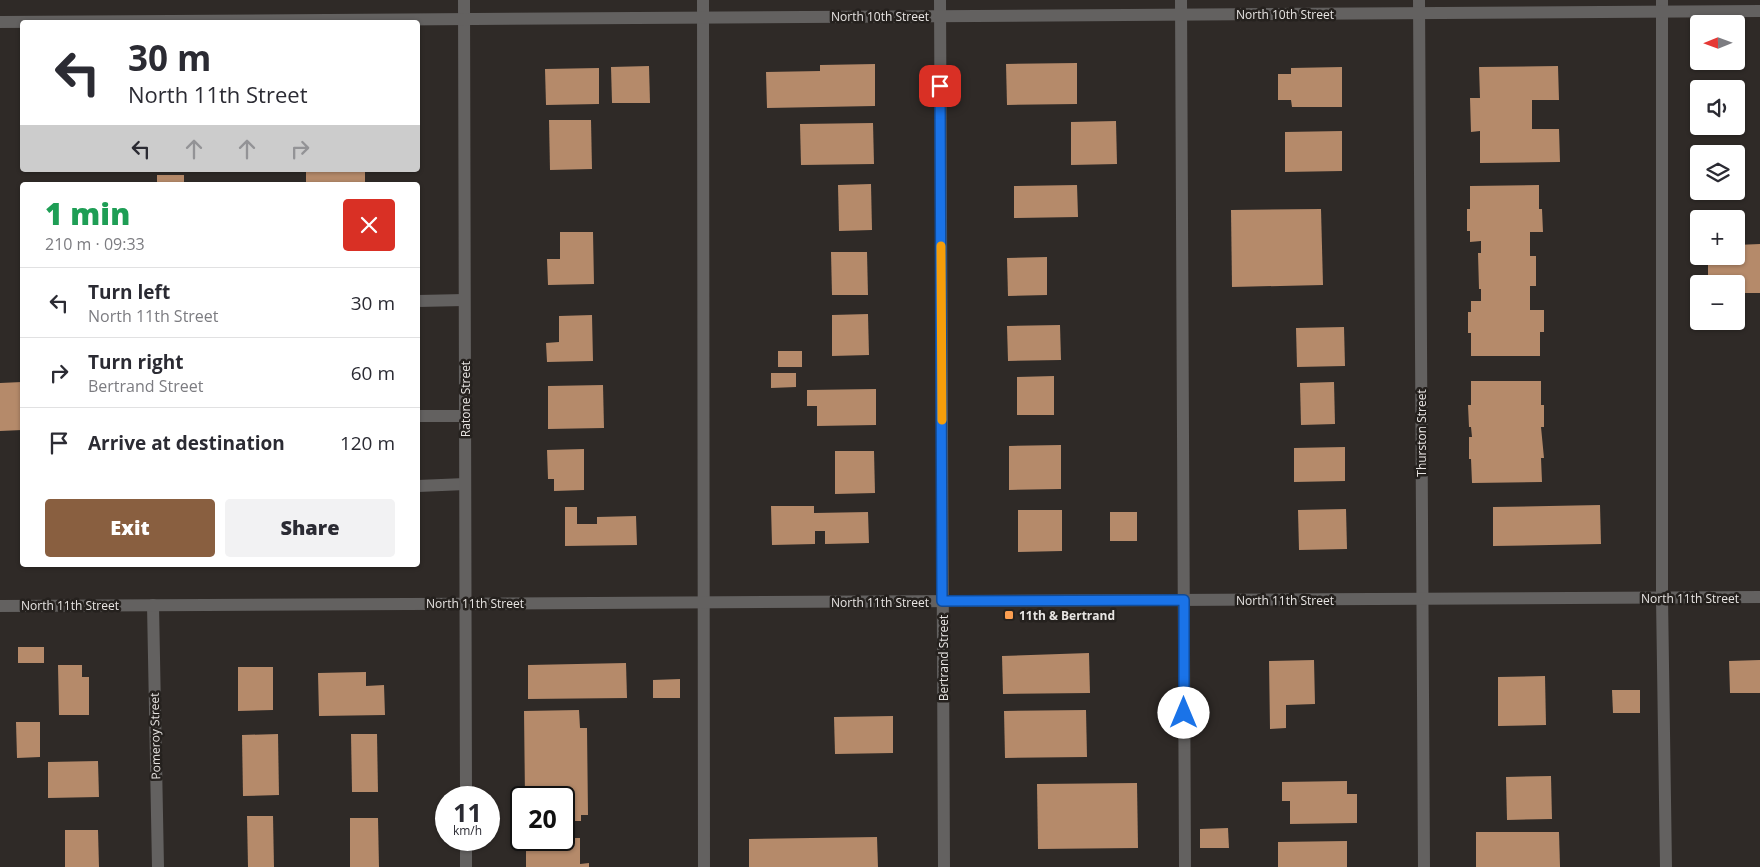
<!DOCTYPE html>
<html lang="en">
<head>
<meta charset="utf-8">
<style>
	:root { --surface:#fff; --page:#f2f2f3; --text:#2b2b33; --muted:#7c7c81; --line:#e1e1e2; --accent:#895f40 }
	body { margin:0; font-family:"Open Sans",sans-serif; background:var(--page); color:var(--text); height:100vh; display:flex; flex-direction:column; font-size:19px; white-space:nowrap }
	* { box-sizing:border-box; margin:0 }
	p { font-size:16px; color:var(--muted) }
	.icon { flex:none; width:28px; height:28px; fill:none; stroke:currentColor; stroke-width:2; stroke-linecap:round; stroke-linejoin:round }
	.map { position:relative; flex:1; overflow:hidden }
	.drawer { position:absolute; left:20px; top:182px; width:400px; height:385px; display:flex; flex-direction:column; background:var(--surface); border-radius:5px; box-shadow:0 1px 4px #0004 }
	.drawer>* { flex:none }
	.guide { position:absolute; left:20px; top:20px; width:400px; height:152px; border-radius:5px; box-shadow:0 1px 4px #0004; background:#fff; color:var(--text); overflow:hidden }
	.needle { width:32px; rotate:269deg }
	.fabs { position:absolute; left:1690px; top:15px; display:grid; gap:10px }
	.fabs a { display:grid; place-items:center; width:55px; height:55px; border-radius:5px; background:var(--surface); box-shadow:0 1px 4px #0004; font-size:25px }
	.speed { position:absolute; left:435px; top:786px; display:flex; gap:10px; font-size:25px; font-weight:700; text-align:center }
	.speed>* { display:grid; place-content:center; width:65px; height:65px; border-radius:50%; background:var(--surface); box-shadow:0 1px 4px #0004; line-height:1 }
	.speed small { font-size:12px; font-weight:400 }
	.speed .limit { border:2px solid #111; border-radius:8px; background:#fff; color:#111 }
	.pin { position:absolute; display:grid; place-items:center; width:42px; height:42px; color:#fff; margin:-21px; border-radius:10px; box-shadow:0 2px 8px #0006 }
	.me { position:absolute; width:55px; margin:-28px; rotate:0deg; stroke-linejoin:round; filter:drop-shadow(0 0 4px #0008) }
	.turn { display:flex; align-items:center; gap:18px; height:105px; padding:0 25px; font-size:22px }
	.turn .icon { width:65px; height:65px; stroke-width:2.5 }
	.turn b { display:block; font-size:35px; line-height:42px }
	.lanes { display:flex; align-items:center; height:48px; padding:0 25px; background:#0003; justify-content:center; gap:25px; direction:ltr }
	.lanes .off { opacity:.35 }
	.round { display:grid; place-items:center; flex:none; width:52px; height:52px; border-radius:5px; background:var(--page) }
	.overview { display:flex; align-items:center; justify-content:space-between; height:85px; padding:0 25px }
	h1 { font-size:30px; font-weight:800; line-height:38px; color:#1e9e55 }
	.action { display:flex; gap:10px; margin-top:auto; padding:10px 25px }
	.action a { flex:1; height:58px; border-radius:5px; background:var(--accent); color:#fff; font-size:20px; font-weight:800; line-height:58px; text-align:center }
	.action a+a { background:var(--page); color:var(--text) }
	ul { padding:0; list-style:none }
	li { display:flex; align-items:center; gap:15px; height:70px; padding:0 25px; border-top:1px solid var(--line) }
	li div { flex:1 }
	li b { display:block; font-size:19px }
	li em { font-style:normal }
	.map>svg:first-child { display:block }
	.building { fill:#b58a6a }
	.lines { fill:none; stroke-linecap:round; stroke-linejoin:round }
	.lane { stroke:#636160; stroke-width:12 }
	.street { stroke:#636160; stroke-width:12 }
	.route-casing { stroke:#114b97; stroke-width:12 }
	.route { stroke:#1a73e8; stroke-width:9 }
	.slow { stroke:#f59e0b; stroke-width:9 }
	.poi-dot { fill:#fb9e50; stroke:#25211e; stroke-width:2 }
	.labels { text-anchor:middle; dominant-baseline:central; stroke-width:5; stroke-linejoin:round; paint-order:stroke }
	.street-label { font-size:12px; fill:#e8e5e3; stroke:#25211e }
	.poi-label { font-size:12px; font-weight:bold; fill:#e8e5e3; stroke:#25211e; text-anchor:start }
</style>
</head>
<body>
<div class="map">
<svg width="1760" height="867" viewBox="0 0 1760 867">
	<rect width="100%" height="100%" fill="#2f2a27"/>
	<g class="building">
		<polygon points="1077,63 1077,104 1007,105 1006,64"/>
		<polygon points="875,64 875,106 767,108 766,72 820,71 820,65"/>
		<polygon points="649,66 650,103 612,103 611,67"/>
		<polygon points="1558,66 1559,100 1532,100 1532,129 1559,129 1560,162 1480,163 1480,131 1471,132 1470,98 1480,98 1479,67"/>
		<polygon points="1342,67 1342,107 1292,107 1291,100 1278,100 1278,74 1291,74 1291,68"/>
		<polygon points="599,68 599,104 546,105 545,69"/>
		<polygon points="549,120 591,120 592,169 550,170"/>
		<polygon points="1116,121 1117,164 1071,165 1071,122"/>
		<polygon points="873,123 874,164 801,165 800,124"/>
		<polygon points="1342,131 1342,171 1285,172 1285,132"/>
		<rect x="306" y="170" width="59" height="15"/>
		<rect x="157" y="175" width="27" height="10"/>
		<polygon points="871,184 872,230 839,231 838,185"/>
		<polygon points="1077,185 1078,217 1014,218 1014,186"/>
		<polygon points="1539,185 1539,209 1542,209 1543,232 1530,232 1530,256 1536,256 1536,286 1530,286 1530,310 1544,310 1544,332 1540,332 1540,356 1471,356 1471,333 1468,333 1468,312 1471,312 1471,301 1481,301 1481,289 1479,289 1478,253 1481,253 1481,241 1470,242 1470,231 1467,231 1467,209 1470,209 1470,186"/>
		<polygon points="1321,209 1323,285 1232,287 1231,210"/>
		<polygon points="560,232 593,232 594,284 548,285 547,259 560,259"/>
		<polygon points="1760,244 1760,293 1736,293 1736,284 1708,284 1708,256 1736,256 1736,245"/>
		<polygon points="831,252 867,252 868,295 832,295"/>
		<polygon points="1047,257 1047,295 1008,296 1007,258"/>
		<polygon points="868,314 869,355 832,356 832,315"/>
		<polygon points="592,315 593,361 547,362 546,343 559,342 559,316"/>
		<polygon points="1060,325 1061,360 1008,361 1007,326"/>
		<polygon points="1344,327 1345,366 1297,367 1296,328"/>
		<rect x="778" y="351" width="24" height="16"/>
		<polygon points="771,373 796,373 796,387 771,388"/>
		<polygon points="1054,376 1054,415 1017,415 1017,377"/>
		<polygon points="1471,381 1541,381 1541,405 1544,405 1544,427 1541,427 1544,458 1541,458 1542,482 1472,483 1471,459 1469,459 1469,437 1472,437 1471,427 1469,427 1468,405 1471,405"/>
		<polygon points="22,382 22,430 0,431 0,383"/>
		<polygon points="1334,382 1335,424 1301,425 1300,383"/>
		<polygon points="603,385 604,428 548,429 548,386"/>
		<polygon points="876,389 876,425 817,426 817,406 807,406 807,390"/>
		<polygon points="1061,445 1061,489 1009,490 1009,446"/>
		<polygon points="1345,447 1345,481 1294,482 1294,448"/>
		<polygon points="584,449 584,490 554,491 554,479 548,479 547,450"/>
		<polygon points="835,451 874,451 875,493 835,494"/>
		<polygon points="1600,505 1601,544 1493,546 1493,507"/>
		<polygon points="771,506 814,506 814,513 868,512 869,543 825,544 825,531 815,531 815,544 772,545"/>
		<polygon points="565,507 577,507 577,524 597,524 597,517 636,516 637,545 565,546"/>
		<polygon points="1346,509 1347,549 1299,550 1298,510"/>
		<polygon points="1018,510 1062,510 1062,551 1018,552"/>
		<rect x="1110" y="512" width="27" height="29"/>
		<rect x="18" y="647" width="26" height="16"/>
		<polygon points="1089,653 1090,693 1003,694 1002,656"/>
		<polygon points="1314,660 1315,704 1286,705 1286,728 1270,729 1269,661"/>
		<polygon points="1760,660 1760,693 1730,693 1729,661"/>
		<polygon points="626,663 627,698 528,699 528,665"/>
		<polygon points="58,665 82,665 82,677 89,677 89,715 59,715"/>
		<polygon points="238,667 273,667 273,710 238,711"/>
		<polygon points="366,672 366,686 384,685 385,715 319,716 318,673"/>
		<polygon points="1545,676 1546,725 1498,726 1498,677"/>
		<polygon points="680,679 680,698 653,698 653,680"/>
		<polygon points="1612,690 1640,690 1640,713 1613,713"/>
		<polygon points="579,710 580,728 587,728 588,815 581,815 581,821 564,821 564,798 525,798 524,711"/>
		<polygon points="1086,710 1087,757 1005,758 1004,711"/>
		<polygon points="893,716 893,753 835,754 834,717"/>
		<polygon points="16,722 40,722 40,757 17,758"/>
		<polygon points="278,734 279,795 243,796 242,735"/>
		<polygon points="351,734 377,734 378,792 352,792"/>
		<polygon points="98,761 99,797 48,798 48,762"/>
		<polygon points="1551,776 1552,819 1507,820 1506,777"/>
		<polygon points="1347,781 1347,794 1357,794 1357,823 1290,824 1290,801 1282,801 1282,782"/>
		<polygon points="1137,783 1138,848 1038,849 1037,784"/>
		<polygon points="247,816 273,816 274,867 248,867"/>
		<polygon points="350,818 378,818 379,867 350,867"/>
		<polygon points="1228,828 1229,848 1200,848 1200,829"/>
		<polygon points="65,830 98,830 99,867 65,867"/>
		<polygon points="1476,832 1559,832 1560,867 1476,867"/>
		<polygon points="877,837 878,867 749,867 749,839"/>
		<polygon points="564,838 580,838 580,864 589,863 589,867 526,867 526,840 564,840"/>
		<polygon points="1347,841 1347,867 1278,867 1278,842"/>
	</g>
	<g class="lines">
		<g class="lane">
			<polyline points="703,0 704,867"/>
			<polyline points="1181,0 1185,867"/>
			<polyline points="1662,0 1662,598 1666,867"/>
			<polyline points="418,301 464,300"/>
			<polyline points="418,416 465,416"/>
			<polyline points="418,486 465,484"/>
		</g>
		<g class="street">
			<polyline points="464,0 466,798"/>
			<polyline points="940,0 944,867"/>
			<polyline points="1419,0 1424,867"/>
			<polyline points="0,22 1760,11"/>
			<polyline points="153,605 158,867"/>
			<polyline points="0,606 1760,597"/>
			<polyline points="466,840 466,867"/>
		</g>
	</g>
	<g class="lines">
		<g class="route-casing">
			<polyline id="route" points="940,86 942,601 1184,600 1184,713"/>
		</g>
		<use href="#route" class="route"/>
		<polyline class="slow" points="941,246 942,420"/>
	</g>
	<rect class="poi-dot" x="1004" y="610" width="10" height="10" rx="2.5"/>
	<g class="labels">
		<g class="street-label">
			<text x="1285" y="14">North 10th Street</text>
			<text x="880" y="16">North 10th Street</text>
			<text transform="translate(465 399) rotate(-90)">Ratone Street</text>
			<text transform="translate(1421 433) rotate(-90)">Thurston Street</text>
			<text x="1690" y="598">North 11th Street</text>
			<text x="1285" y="600">North 11th Street</text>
			<text x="880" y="602">North 11th Street</text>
			<text x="475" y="603">North 11th Street</text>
			<text x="70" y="605">North 11th Street</text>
			<text transform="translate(943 658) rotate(-90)">Bertrand Street</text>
			<text transform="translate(155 736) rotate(-91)">Pomeroy Street</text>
		</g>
		<g class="poi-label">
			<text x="1019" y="615">11th &amp; Bertrand</text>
		</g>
	</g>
</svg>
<div class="fabs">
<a><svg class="needle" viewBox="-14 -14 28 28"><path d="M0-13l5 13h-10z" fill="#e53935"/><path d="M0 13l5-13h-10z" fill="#7c7c81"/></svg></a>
<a><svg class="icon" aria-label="sound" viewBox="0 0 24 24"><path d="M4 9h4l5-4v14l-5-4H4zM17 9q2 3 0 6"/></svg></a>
<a><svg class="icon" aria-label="layers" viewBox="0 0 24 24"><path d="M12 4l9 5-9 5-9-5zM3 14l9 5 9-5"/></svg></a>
<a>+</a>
<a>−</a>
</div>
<div class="speed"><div>11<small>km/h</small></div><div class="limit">20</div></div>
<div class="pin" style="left:940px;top:86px;background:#d93025"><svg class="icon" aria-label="arrive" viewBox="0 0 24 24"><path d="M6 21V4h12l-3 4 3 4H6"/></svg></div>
<svg class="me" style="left:1184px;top:713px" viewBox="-20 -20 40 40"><circle r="19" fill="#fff"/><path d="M0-13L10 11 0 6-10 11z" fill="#1a73e8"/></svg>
<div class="guide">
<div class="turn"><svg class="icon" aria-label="left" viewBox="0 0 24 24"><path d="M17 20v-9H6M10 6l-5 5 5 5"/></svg><div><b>30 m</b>North 11th Street</div></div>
<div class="lanes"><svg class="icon" aria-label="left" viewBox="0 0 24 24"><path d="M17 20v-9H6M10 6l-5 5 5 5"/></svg><svg class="icon off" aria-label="ahead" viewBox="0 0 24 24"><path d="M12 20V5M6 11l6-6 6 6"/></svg><svg class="icon off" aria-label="ahead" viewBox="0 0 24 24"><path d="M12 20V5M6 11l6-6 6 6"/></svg><svg class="icon off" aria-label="right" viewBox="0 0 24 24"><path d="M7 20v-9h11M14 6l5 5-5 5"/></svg></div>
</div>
<section class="drawer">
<div class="overview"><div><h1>1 min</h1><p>210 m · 09:33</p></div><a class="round" style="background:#d93025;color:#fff"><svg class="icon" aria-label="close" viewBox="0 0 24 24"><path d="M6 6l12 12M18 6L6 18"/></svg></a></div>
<ul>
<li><svg class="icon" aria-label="left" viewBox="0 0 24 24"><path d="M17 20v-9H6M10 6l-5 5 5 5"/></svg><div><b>Turn left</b><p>North 11th Street</p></div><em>30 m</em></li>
<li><svg class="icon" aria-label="right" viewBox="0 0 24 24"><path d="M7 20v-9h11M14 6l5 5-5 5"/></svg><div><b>Turn right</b><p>Bertrand Street</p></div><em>60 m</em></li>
<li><svg class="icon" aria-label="arrive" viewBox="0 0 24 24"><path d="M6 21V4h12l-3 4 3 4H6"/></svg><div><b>Arrive at destination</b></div><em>120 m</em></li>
</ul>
<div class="action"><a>Exit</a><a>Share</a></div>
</section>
</div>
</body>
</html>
